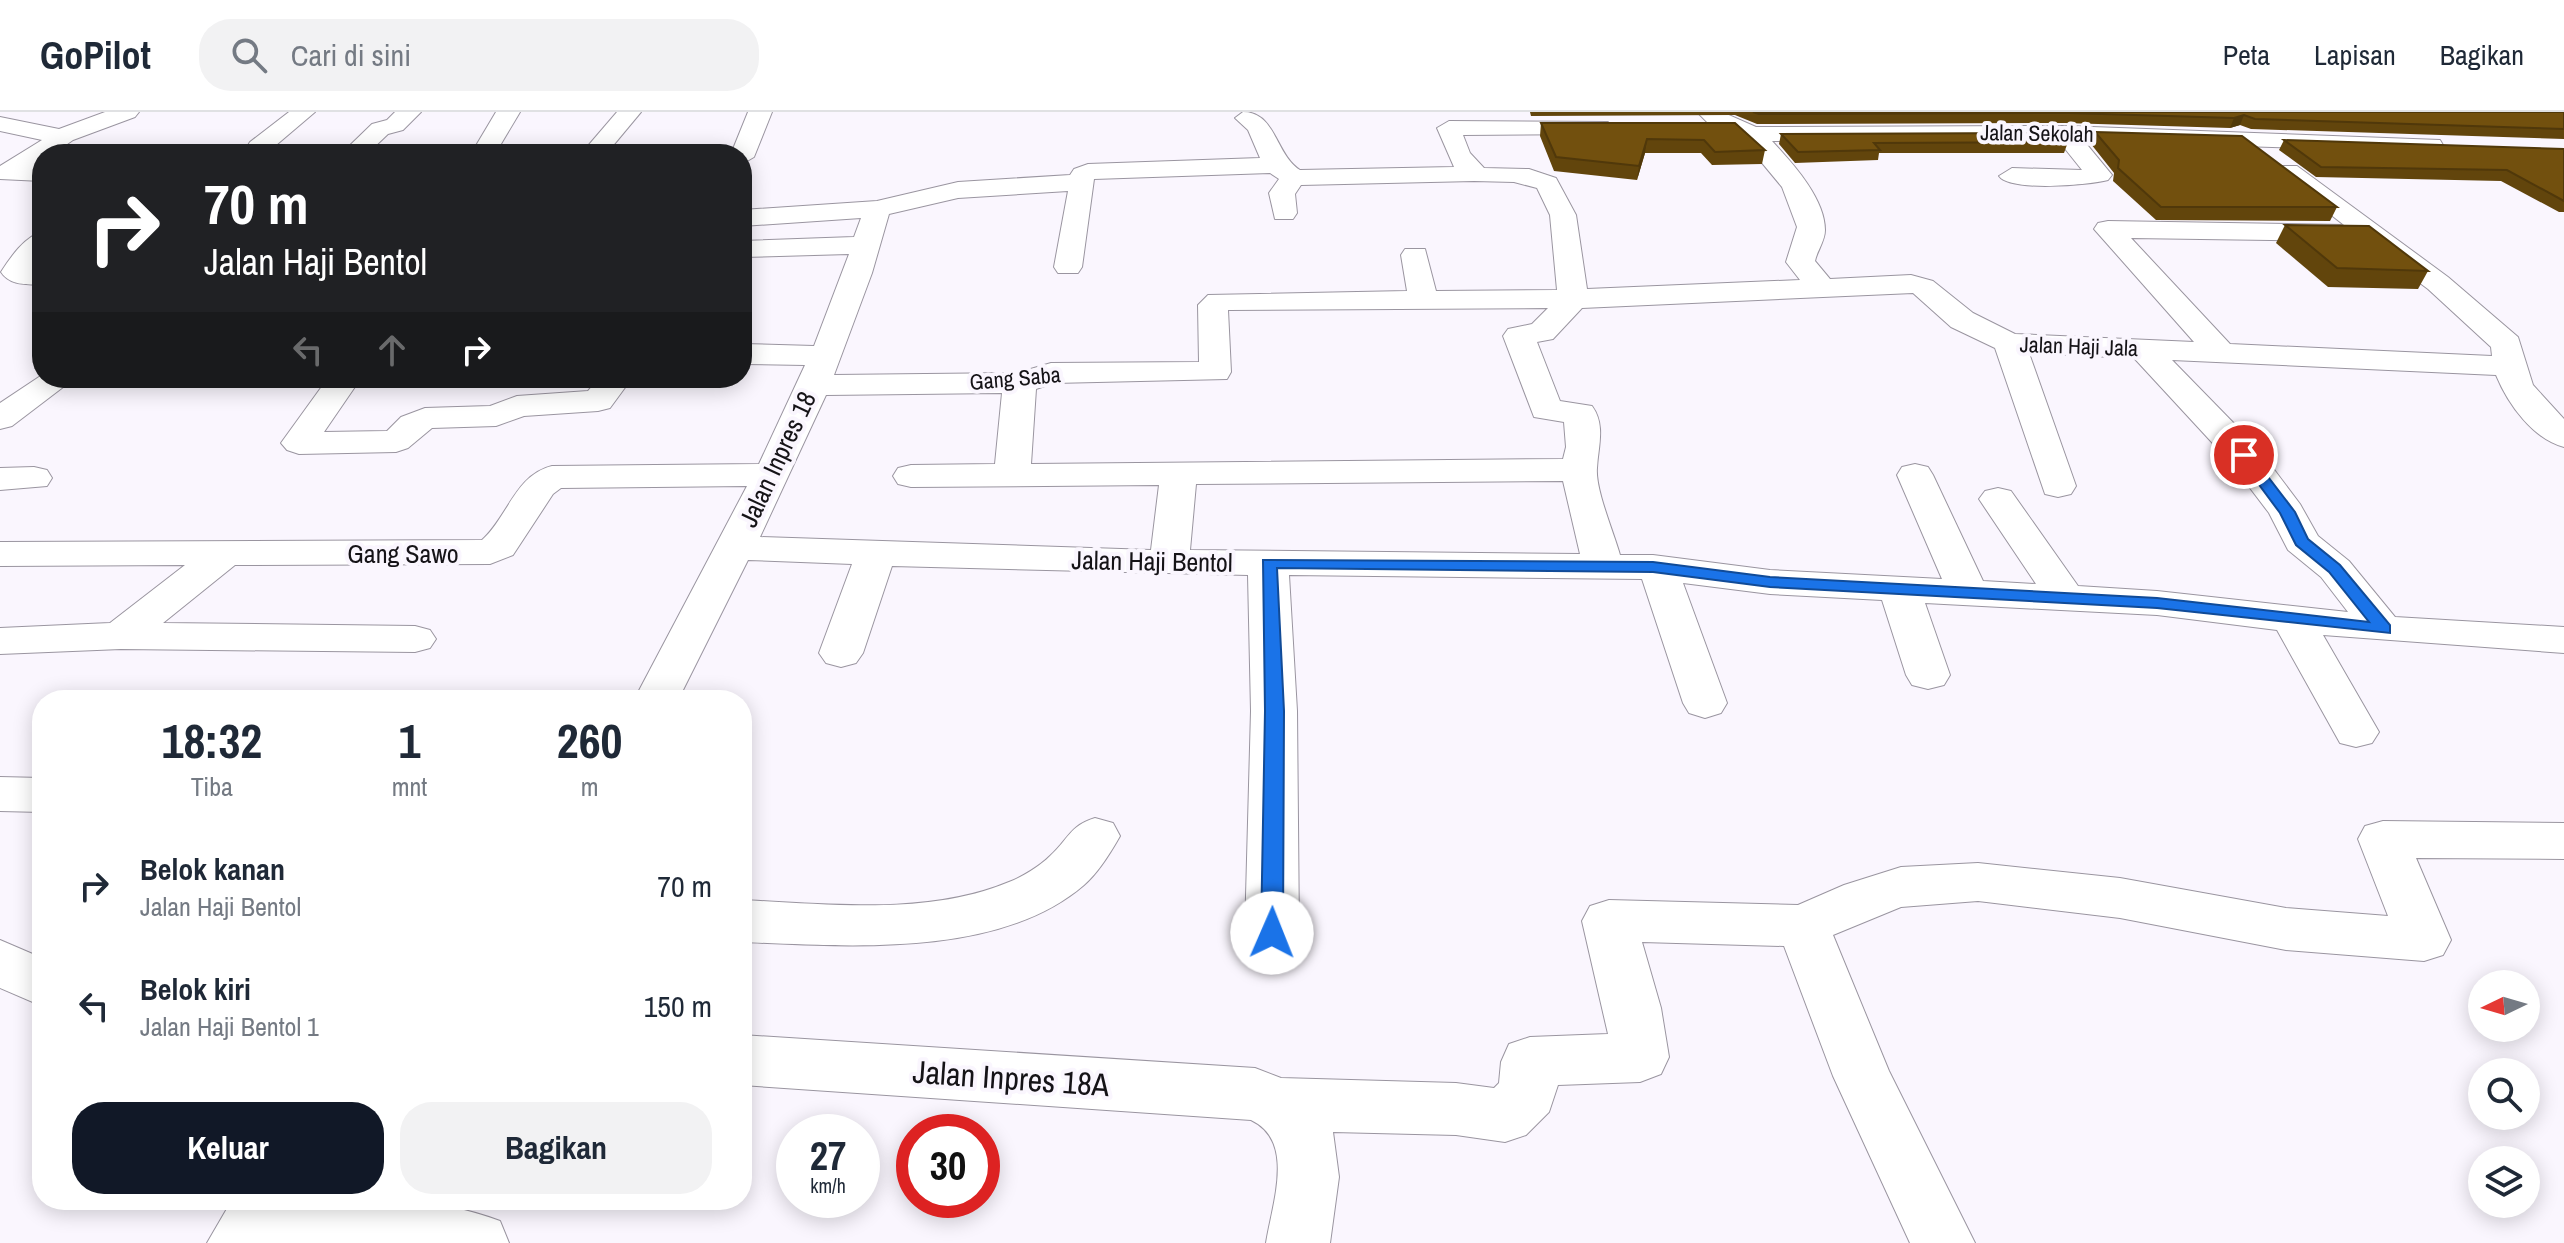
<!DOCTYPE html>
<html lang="id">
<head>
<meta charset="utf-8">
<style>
	:root { --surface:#fff; --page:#f2f2f3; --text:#1f2937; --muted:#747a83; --line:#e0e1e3; --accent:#111827 }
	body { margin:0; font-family:"Archivo Narrow",sans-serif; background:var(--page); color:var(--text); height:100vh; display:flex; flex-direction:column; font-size:30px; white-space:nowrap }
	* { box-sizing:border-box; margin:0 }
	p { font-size:26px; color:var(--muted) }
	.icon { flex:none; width:44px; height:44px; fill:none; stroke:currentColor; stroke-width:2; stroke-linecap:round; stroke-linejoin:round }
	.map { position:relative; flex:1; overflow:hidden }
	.drawer { position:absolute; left:32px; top:578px; width:720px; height:520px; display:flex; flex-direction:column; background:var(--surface); border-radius:32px; box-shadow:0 4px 20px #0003 }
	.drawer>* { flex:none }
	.top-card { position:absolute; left:32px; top:32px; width:720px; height:244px; border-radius:32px; box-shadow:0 4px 20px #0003; background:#202124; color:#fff; overflow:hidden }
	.needle { width:52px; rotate:265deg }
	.buttons { position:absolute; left:2468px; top:858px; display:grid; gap:16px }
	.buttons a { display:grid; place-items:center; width:72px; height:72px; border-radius:50%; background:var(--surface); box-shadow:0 4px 20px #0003; font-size:40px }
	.speed { position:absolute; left:776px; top:1002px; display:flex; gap:16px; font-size:40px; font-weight:700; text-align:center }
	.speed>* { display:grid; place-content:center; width:104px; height:104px; border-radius:50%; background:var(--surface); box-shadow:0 4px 20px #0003; line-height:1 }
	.speed small { font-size:20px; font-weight:400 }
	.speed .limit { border:12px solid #d22; background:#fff; color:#111 }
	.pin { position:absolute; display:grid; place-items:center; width:68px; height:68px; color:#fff; margin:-34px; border:4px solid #fff; border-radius:50%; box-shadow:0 2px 8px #0007 }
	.me { position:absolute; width:88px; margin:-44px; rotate:1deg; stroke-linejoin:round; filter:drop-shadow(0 0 6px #0008) }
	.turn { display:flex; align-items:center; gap:28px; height:168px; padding:0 40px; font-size:36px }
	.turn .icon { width:104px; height:104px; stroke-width:2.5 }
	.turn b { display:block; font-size:56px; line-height:68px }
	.lanes { display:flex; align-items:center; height:76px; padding:0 40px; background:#0003; justify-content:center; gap:40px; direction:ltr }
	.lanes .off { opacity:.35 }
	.eta { display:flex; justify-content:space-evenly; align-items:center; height:136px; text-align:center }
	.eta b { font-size:48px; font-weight:800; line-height:56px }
	.button { display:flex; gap:16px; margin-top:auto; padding:16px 40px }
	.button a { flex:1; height:92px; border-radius:32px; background:var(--accent); color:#fff; font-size:32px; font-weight:800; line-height:92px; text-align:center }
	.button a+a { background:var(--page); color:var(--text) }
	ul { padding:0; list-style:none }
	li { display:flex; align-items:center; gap:24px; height:120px; padding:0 40px }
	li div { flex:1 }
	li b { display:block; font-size:30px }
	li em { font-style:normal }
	header { display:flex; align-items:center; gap:48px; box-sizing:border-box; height:112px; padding:0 40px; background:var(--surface); border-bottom:2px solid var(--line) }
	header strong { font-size:38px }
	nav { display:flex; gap:44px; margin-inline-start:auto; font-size:28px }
	.search { width:560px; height:72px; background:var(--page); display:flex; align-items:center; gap:20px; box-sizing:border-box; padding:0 28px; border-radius:32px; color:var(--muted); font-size:30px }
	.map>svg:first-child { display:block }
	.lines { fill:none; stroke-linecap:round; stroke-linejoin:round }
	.minor-casing { stroke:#9a95a0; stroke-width:2 }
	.minor { fill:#fff; fill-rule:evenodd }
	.wall { fill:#62450c }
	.shaded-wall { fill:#50380a }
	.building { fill:#72500e; stroke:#50380a; stroke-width:2 }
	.route { fill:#1a73e8; stroke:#114b97; stroke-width:2 }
	.labels { text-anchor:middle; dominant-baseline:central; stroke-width:8; stroke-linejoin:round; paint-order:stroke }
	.far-street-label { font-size:22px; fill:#151317; stroke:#faf6fe }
	.street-label { font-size:26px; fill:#151317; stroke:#faf6fe }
	.near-street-label { font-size:32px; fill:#151317; stroke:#faf6fe }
</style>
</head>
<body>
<header>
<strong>GoPilot</strong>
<div class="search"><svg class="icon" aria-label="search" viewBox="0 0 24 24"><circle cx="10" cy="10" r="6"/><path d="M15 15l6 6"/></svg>Cari di sini</div>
<nav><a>Peta</a><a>Lapisan</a><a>Bagikan</a></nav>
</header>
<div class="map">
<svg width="2564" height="1131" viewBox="0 0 2564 1131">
	<rect width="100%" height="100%" fill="#faf6fe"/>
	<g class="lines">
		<g class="minor-casing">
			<g id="minor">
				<polygon points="105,0 139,0 135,5 73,28 53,42 42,42 42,49 35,53 42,53 42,69 0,67 0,54 42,28 0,19 0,5 59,17"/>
				<polygon points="289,0 315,0 275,34 274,42 250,42 247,35 250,30"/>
				<polygon points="395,0 421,0 403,18 388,22 367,42 341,42 372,12 387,8"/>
				<polygon points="496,0 520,0 495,42 471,42"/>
				<polygon points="617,0 641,0 606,42 581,42"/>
				<polygon points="748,0 772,0 754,45 742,52 742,42 731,42"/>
				<path d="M1243 0C1276 0 1275 42 1300 58L1454 55 1437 16 1449 9 1608 10 1612 15 1600 22 1463 23 1470 41 1484 56 1529 57 1556 66 1576 103 1587 177 1800 168 1786 150 1797 115 1782 75 1743 28 1708 11 1697 0H1722L1756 15 2065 14 2440 28 2443 33 2431 40 2084 29 2112 63 2108 68C2089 73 2010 80 1999 64L2012 56 2082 58 2058 28 1772 29C1792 51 1825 86 1825 118 1825 129 1817 139 1815 149L1830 167 1911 163 1933 169 1973 201 2015 222 2194 230 2094 117 2098 111 2108 109 2344 113 2275 59 2279 54H2297L2448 165 2518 225 2533 273 2564 307V335C2533 327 2508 292 2496 263L2172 248 2257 335 2300 392 2318 424 2349 449 2395 505 2564 515V541L2323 523 2379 620 2372 631 2356 635 2340 631 2277 518 2157 503 1925 491 1950 563 1944 573 1928 577 1912 573 1906 563 1882 488 1770 482 1683 471 1727 591 1721 601 1705 606 1689 601 1683 591 1642 467 1289 463 1297 599 1299 821 1291 836 1272 842 1253 836 1245 821 1251 599 1248 463 892 454 863 541 856 551 841 555 826 551 819 541 852 452 748 448 678 588H634L747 374 561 376 553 382 513 443 490 452 235 453 163 511 415 514 430 518 436 527 430 536 415 540 121 537 0 542V516L110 511 185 453 0 454V430L482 428C508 405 515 363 552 354L759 352 805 253 742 252V232L814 234 849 142 742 145V129L854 125 861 106 742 114V98L877 89 958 70 1070 63 1074 57 1088 52 1260 46 1248 18 1235 6ZM1270 61 1279 67 1269 81 1275 107H1293L1297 101 1295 82 1301 73 1474 69 1514 70 1537 76 1550 103 1557 178 1436 179 1425 137H1405L1401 143 1407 179 1208 183 1198 193 1199 250 1051 251 1017 261 834 263 872 161 889 102 958 86 1068 79 1054 155 1058 161H1078L1082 155 1094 67ZM2354 122 2428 177 2491 235 2492 244 2230 232 2131 126 2341 129ZM1913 181 1951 215 1995 236 2045 382 2058 385 2071 382 2076 374 2029 241 2134 246 2231 351 2269 401 2288 438 2321 465 2348 500 2157 479 2078 474 2011 379 1998 376 1985 379 1979 387 2036 472 1983 469 1933 363 1928 355 1915 352 1902 355 1897 363 1942 467 1770 458 1653 443H1620C1614 421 1595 377 1597 356 1598 335 1606 313 1592 294L1560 289 1537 230 1553 227 1582 196ZM1548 196 1532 212 1508 217 1503 224 1534 305 1564 310 1566 335 1563 347 1031 352 1036 277 1054 271 1227 267 1231 260 1228 198ZM1002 281 995 352 911 353 898 356 893 364 898 372 911 375 1159 373 1151 438 760 425 826 283ZM1563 369 1580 442 1190 438 1196 372Z"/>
				<path d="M42 120V146L35 155H42V173C27 172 10 174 1 160 10 146 25 124 42 120Z"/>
				<polygon points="42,263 42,266 75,266 12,314 0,317 0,291"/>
				<polygon points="328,266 361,266 324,320 387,319 401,305 425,296 490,294 517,284 588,279 599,266 632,266 610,296 598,299 524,304 496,314 432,316 408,336 396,340 299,342 287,338 281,331"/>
				<polygon points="34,355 47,358 52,366 47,374 0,378 0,356"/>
				<polygon points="0,665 42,666 42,700 0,699"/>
				<path d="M1095 706 1113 711 1120 724C1111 740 1098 761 1084 773 998 847 847 834 742 830V788C828 792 928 804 1009 770 1022 765 1040 754 1050 744 1069 727 1069 714 1095 706Z"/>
				<path d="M2383 709 2564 711V747L2416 746 2451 828 2443 843 2424 849 2286 838 2120 806 1978 789 1901 795 1833 823 1889 959 1975 1131H1910L1833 964 1784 834 1642 830 1661 896 1669 945 1661 962 1640 970 1558 973 1549 1000 1526 1023 1505 1030 1456 1023 1333 1020 1339 1065 1330 1131H1266C1272 1092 1296 1029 1251 1008L742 973V923L1255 956 1281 966 1456 971 1494 976 1499 971 1501 950 1509 932 1530 925 1608 922 1582 809 1590 794 1609 788 1798 793 1844 773 1901 755 1978 751 2120 766 2286 796 2388 804 2358 727 2365 714Z"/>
				<polygon points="0,828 42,846 42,894 0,876"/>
				<path d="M232 1088C319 1088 417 1077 500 1109L509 1131H207Z"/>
			</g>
		</g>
		<use href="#minor" class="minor"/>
	</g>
	<g class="wall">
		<polygon points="1530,0 2564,0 2564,27 2251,17 2240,13 2230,16 2065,11 1757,12 1735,3 1531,4"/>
		<polygon points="1541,11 1735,11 1765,38 1762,52 1712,53 1701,41 1645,41 1637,68 1554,59 1540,24"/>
		<polygon points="2095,20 2337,95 2330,109 2156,108 2113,69 2114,61 2091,32"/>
		<polygon points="1781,22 2068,30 2064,41 1879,41 1878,48 1795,51 1779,32"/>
		<polygon points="2284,28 2564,37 2564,100 2559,100 2501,69 2316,65 2279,38"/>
		<polygon points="2285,113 2428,159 2418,177 2328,175 2276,131"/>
	</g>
	<g class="shaded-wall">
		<polygon points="2244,3 2240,13 2230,16 2234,6"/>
		<polygon points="1647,27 1645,41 1637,68 1639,54"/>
	</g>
	<g class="building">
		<polygon points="1753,0 2564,0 2564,17 2255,7 2244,3 2234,6 2069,1 1759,2"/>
		<polygon points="1541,11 1735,11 1765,38 1715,40 1704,28 1647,27 1639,54 1556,45"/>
		<polygon points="2095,20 2242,24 2337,95 2161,95 2118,56 2119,48"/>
		<polygon points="2060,21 2068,30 1874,31 1880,38 1798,40 1781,22"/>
		<polygon points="2284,28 2564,37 2564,89 2507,58 2321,55"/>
		<polygon points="2285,113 2369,114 2428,159 2337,156"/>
	</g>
	<polygon class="route" points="2239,340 2249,340 2295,400 2308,427 2340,453 2390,513 2390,521 2157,496 1770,475 1653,460 1277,456 1284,599 1283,821 1280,827 1265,827 1261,821 1265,599 1263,448 1653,450 1770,465 2157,486 2369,510 2329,460 2296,433 2280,401 2237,343"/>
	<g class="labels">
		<g class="far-street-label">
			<text transform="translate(2037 21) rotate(1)">Jalan Sekolah</text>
			<text transform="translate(2079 234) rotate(2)">Jalan Haji Jala</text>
			<text transform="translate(1015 266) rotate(-5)">Gang Saba</text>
		</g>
		<g class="street-label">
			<text transform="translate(777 347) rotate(-65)">Jalan Inpres 18</text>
			<text x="403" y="441">Gang Sawo</text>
			<text transform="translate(1152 449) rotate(1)">Jalan Haji Bentol</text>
		</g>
		<g class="near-street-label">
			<text transform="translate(1011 966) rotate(4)">Jalan Inpres 18A</text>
		</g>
	</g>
</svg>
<div class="buttons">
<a><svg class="needle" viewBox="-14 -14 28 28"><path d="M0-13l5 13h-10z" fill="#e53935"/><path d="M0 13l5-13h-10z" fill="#747a83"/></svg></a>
<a><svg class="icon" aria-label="search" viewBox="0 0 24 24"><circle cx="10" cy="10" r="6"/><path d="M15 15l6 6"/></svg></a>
<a><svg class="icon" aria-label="layers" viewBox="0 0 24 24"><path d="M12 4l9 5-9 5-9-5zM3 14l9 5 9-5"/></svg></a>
</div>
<div class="speed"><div>27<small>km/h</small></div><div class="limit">30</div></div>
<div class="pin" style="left:2244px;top:343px;background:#d93025"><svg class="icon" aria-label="arrive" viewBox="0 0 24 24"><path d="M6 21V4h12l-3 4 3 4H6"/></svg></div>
<svg class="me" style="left:1272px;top:821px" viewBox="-20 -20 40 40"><circle r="19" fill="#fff"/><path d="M0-13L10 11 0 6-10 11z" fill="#1a73e8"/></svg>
<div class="top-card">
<div class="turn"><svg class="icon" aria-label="right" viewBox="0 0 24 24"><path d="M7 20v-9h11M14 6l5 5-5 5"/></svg><div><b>70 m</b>Jalan Haji Bentol</div></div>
<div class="lanes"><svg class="icon off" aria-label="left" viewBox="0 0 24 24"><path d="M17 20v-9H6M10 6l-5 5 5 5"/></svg><svg class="icon off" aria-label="ahead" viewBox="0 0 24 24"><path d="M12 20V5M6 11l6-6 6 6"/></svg><svg class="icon" aria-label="right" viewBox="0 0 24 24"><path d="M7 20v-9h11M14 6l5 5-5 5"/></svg></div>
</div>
<section class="drawer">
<div class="eta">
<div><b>18:32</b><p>Tiba</p></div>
<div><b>1</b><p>mnt</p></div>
<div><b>260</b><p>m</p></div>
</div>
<ul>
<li><svg class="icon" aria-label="right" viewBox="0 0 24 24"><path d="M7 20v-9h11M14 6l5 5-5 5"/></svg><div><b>Belok kanan</b><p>Jalan Haji Bentol</p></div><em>70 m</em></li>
<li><svg class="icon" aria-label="left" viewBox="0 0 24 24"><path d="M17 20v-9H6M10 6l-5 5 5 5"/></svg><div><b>Belok kiri</b><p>Jalan Haji Bentol 1</p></div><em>150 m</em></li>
</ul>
<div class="button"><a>Keluar</a><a>Bagikan</a></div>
</section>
</div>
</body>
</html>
